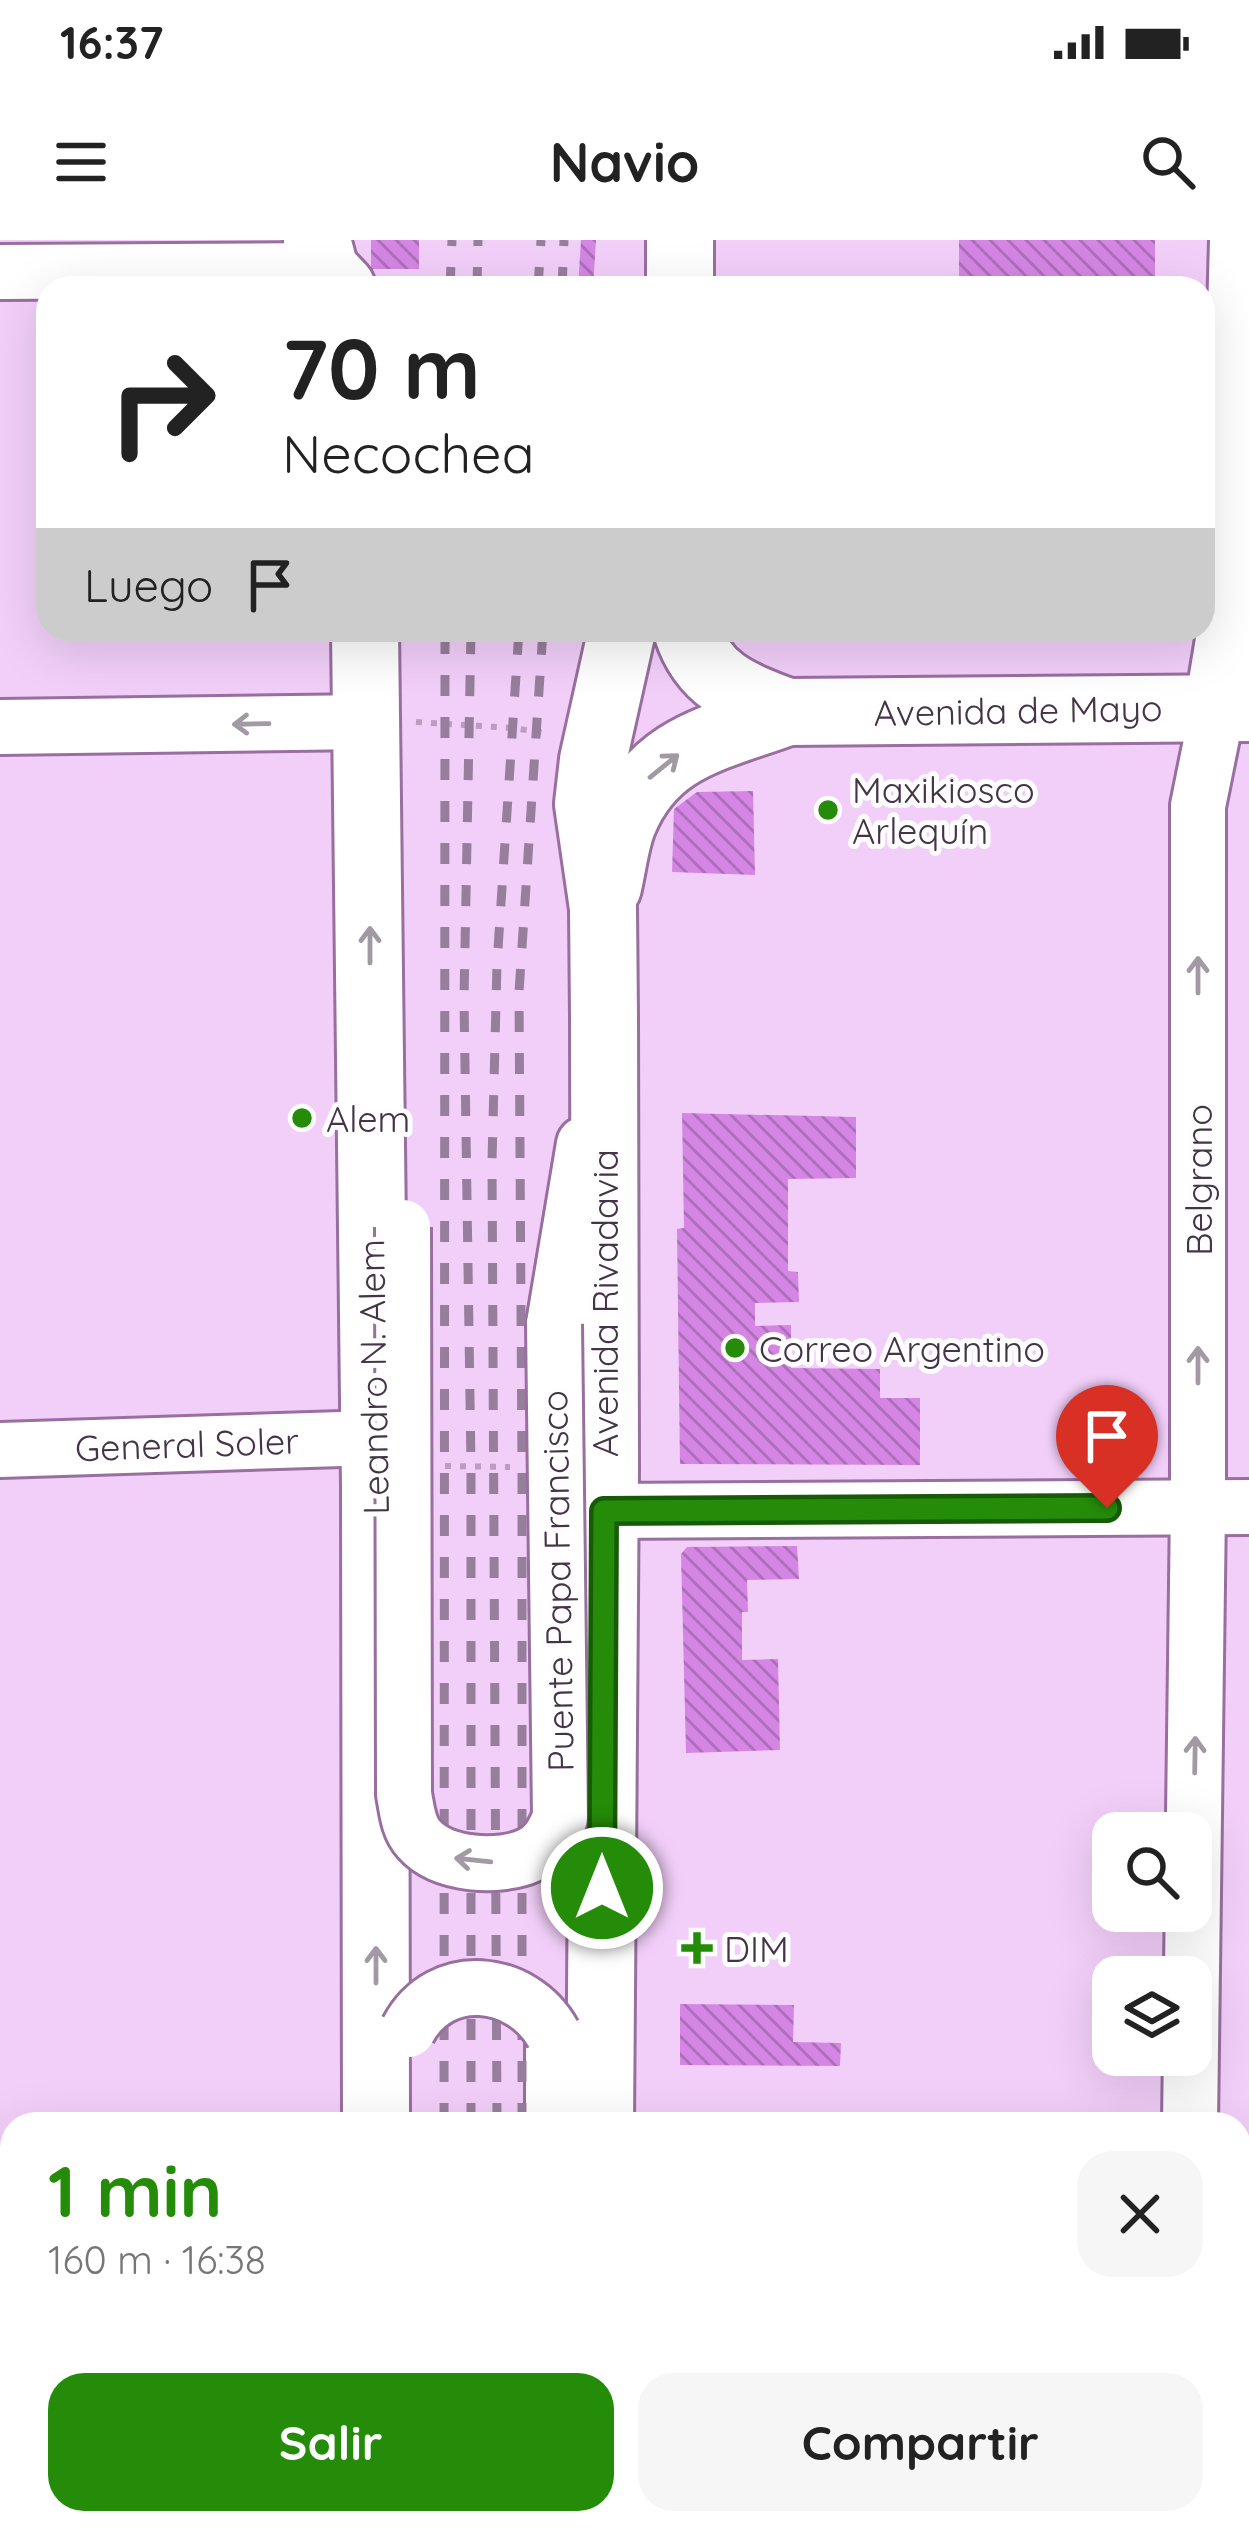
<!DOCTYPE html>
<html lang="es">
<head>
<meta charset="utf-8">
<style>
	:root { --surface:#fff; --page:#f6f6f6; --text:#222; --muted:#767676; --accent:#248c09 }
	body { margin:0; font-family:Quicksand,sans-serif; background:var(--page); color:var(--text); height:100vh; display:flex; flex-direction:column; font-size:45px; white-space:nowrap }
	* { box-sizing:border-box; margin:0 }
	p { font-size:39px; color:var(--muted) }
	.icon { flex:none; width:66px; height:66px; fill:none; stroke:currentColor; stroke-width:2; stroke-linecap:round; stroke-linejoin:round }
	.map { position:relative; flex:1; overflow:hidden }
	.drawer { position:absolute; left:0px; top:1872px; width:1251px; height:423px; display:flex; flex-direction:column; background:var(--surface); border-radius:36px 36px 0 0; box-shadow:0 12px 48px #0002 }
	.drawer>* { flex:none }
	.top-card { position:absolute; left:36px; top:36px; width:1179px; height:366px; border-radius:36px; box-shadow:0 12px 48px #0002; background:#fff; color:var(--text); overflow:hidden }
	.controls { position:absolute; left:1092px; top:1572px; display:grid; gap:24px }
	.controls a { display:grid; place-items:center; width:120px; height:120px; border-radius:24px; background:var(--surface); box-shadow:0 12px 48px #0002; font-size:60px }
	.pin { position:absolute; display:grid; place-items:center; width:102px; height:102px; color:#fff; margin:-123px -51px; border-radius:50% 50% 50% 0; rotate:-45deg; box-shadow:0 0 12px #0007 }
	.pin .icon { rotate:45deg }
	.me { position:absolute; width:132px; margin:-66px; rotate:0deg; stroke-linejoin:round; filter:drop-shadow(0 0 9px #0008) }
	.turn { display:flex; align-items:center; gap:42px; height:252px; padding:0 48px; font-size:54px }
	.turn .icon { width:156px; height:156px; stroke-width:2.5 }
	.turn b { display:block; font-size:84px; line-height:102px }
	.then { display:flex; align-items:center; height:114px; padding:0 48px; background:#0003; gap:24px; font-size:45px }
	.round { display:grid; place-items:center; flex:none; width:126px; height:126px; border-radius:36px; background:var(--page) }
	.headline { display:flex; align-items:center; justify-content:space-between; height:204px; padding:0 48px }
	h1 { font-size:72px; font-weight:700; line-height:90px; color:var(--accent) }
	.primary-button { display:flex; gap:24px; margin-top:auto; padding:24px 48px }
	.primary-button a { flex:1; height:138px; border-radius:36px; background:var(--accent); color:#fff; font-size:48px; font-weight:700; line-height:138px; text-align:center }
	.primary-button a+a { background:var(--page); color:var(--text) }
	.status { display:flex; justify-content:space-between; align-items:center; height:84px; padding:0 60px; background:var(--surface); direction:ltr }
	.status svg { height:33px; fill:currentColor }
	header { display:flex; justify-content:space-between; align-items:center; height:156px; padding:0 48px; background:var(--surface); font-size:54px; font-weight:700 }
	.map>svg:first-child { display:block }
	.building { fill:url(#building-back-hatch) }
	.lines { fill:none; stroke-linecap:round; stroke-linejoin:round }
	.minor-casing { stroke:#986f9f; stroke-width:60 }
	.major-casing { stroke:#986f9f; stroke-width:72 }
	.path { stroke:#ba9dc0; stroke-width:6; stroke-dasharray:6 9; stroke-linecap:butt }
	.minor { stroke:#fff; stroke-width:54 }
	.major { stroke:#fff; stroke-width:66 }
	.rail { stroke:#987e9d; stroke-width:9; stroke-dasharray:21 21; stroke-linecap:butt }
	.minor-bridge-casing { stroke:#986f9f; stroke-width:60; stroke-linecap:butt }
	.minor-bridge { stroke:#fff; stroke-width:54 }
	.oneway { stroke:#a299a4 }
	.route-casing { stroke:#175b06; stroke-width:30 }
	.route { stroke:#248c09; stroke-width:21 }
	.poi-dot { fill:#248c09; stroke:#fefefe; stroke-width:4.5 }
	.labels { text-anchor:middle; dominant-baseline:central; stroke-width:10; stroke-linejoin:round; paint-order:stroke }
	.street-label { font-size:36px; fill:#453348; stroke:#fefefe }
	.poi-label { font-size:36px; fill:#453348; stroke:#fefefe; text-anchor:start }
</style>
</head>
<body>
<div class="status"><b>16:37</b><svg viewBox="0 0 49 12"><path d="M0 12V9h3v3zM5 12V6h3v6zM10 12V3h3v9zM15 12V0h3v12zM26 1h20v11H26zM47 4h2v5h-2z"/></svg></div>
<header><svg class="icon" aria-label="menu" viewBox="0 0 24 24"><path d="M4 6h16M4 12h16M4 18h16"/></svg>Navio<svg class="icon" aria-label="search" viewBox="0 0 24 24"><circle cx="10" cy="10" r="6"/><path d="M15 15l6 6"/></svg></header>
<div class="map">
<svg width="1249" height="2294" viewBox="0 0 1249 2294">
	<defs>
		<pattern id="building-back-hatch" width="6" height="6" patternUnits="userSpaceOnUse" patternTransform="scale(3)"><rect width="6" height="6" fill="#d586e5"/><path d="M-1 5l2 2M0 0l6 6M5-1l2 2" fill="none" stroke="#af6ebc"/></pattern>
	</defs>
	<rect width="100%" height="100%" fill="#f2cff9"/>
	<g class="building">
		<rect x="371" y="0" width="48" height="29"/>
		<polygon points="581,0 596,0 593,48 578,48"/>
		<rect x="959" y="0" width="196" height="48"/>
		<polygon points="753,551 755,635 672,632 674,569 697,552"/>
		<polygon points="682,873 856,877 856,938 788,939 788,1031 798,1032 799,1062 755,1063 755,1086 791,1085 791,1128 880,1129 880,1158 920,1158 920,1225 680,1224 677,989 684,988"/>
		<polygon points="797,1306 799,1339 747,1340 748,1372 742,1372 742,1420 778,1419 780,1510 686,1513 681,1314 687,1307"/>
		<polygon points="680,1764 794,1765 793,1802 841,1803 840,1826 680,1825"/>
		<polygon points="12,2199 12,2265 0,2265 0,2200"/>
		<polygon points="673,2283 925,2283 924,2294 673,2294"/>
	</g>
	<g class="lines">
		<g class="minor-casing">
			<g id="minor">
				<polyline points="0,32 325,30"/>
				<polyline points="0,487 368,482"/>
				<polyline points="554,1084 584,904"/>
				<polyline points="0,1210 374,1198"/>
				<polyline points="604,1271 1249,1267"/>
				<polyline points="553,1794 553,1884"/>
				<polyline points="1190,1884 1198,1267 1198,566 1218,467"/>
				<polyline points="1239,2012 1249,2012"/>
				<polyline points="0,2063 12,2063"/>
				<polyline points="555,2283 555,2294"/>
				<polyline points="1190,2283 1190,2294"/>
			</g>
		</g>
		<g class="major-casing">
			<g id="major">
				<polyline points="317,0 325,30 342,48"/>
				<polyline points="680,48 680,0"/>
				<polyline points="365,390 375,1246 376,1884"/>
				<path d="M687 390C703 441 740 454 787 472L1249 468"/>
				<polyline points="1218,467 1233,376 1243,0"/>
				<path d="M608 647C613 626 615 603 623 583 654 506 717 498 787 472"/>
				<polyline points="600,1884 605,1228 604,777 603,668 588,564 593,520 622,390"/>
				<polyline points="377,2283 377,2294"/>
				<polyline points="598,2294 598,2283"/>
			</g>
		</g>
		<g class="path">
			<polyline points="416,482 512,488 546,493"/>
			<polyline points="445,1226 510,1227"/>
		</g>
		<use href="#minor" class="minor"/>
		<use href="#major" class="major"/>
		<g class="rail">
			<polyline points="450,48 452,0"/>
			<polyline points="477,48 478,0"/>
			<polyline points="538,48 541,0"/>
			<polyline points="562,48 564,0"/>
			<polyline points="444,1884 445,390"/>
			<polyline points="471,1884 471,1226 464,759 471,390"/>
			<polyline points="497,1884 492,921 497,724 519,390"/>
			<polyline points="522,1884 522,1227 519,752 543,390"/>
			<polyline points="445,2283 446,2294"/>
			<polyline points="471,2283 471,2294"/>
			<polyline points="497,2283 497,2294"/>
			<polyline points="522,2283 522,2294"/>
		</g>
		<g class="minor-bridge-casing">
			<g id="minor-bridge">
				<path d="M403 987 404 1554C407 1570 408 1587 419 1599 443 1626 500 1629 530 1615 547 1607 553 1594 560 1578L554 1084"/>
				<path d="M408 1790C440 1729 522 1738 553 1794"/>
			</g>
		</g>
		<use href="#minor-bridge" class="minor-bridge"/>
	</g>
	<defs><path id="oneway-shaft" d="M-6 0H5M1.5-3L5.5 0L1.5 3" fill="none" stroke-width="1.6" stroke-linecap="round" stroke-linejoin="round" transform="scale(3)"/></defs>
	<g class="oneway">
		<use href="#oneway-shaft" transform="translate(251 484) rotate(179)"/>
		<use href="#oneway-shaft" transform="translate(664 526) rotate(-39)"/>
		<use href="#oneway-shaft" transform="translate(370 705) rotate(-90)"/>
		<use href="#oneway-shaft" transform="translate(1198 735) rotate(-90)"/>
		<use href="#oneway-shaft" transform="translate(1198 1125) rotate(-90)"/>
		<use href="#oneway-shaft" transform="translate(1195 1515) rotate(-89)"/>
		<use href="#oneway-shaft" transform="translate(473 1620) rotate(-174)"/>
		<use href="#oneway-shaft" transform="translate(376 1725) rotate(-90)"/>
	</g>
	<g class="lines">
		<g class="route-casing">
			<polyline id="route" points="602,1648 604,1271 1107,1268"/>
		</g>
		<use href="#route" class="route"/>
	</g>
	<g class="poi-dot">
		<circle cx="828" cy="570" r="12"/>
		<circle cx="302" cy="878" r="12"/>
		<circle cx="735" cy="1108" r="12"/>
		<path d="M691 1690h12v12h12v12h-12v12h-12v-12h-12v-12h12z"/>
	</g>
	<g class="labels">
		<g class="street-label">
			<text transform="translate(1018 470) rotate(-1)">Avenida de Mayo</text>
			<text transform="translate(1198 940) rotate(-90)">Belgrano</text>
			<text transform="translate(604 1063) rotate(-90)">Avenida Rivadavia</text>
			<text transform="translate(373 1137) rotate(-91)">Leandro N. Alem</text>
			<text transform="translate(187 1204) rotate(-2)">General Soler</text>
			<text transform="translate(557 1341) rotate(-91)">Puente Papa Francisco</text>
		</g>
		<g class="poi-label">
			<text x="852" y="549">Maxikiosco<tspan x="852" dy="41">Arlequín</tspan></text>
			<text x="326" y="878">Alem</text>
			<text x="759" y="1108">Correo Argentino</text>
			<text x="724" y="1708">DIM</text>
		</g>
	</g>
</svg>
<div class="controls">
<a><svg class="icon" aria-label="search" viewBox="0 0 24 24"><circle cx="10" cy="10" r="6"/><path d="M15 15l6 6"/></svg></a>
<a><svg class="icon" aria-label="layers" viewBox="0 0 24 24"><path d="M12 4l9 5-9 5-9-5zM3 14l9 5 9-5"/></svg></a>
</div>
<div class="pin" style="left:1107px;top:1268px;background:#d93025"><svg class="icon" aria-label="arrive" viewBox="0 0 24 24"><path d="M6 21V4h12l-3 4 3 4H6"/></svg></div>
<svg class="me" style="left:602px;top:1648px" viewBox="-20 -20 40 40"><circle r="17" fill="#248c09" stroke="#fff" stroke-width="3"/><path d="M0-11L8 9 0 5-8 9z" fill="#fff"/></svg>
<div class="top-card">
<div class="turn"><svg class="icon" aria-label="right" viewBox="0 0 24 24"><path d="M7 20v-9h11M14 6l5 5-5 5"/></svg><div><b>70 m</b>Necochea</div></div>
<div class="then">Luego<svg class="icon" aria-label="arrive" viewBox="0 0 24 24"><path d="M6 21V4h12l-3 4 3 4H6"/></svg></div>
</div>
<section class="drawer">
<div class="headline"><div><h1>1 min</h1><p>160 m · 16:38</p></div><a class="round"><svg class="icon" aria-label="close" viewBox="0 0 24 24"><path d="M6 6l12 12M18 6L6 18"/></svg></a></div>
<div class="primary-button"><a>Salir</a><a>Compartir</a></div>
</section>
</div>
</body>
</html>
